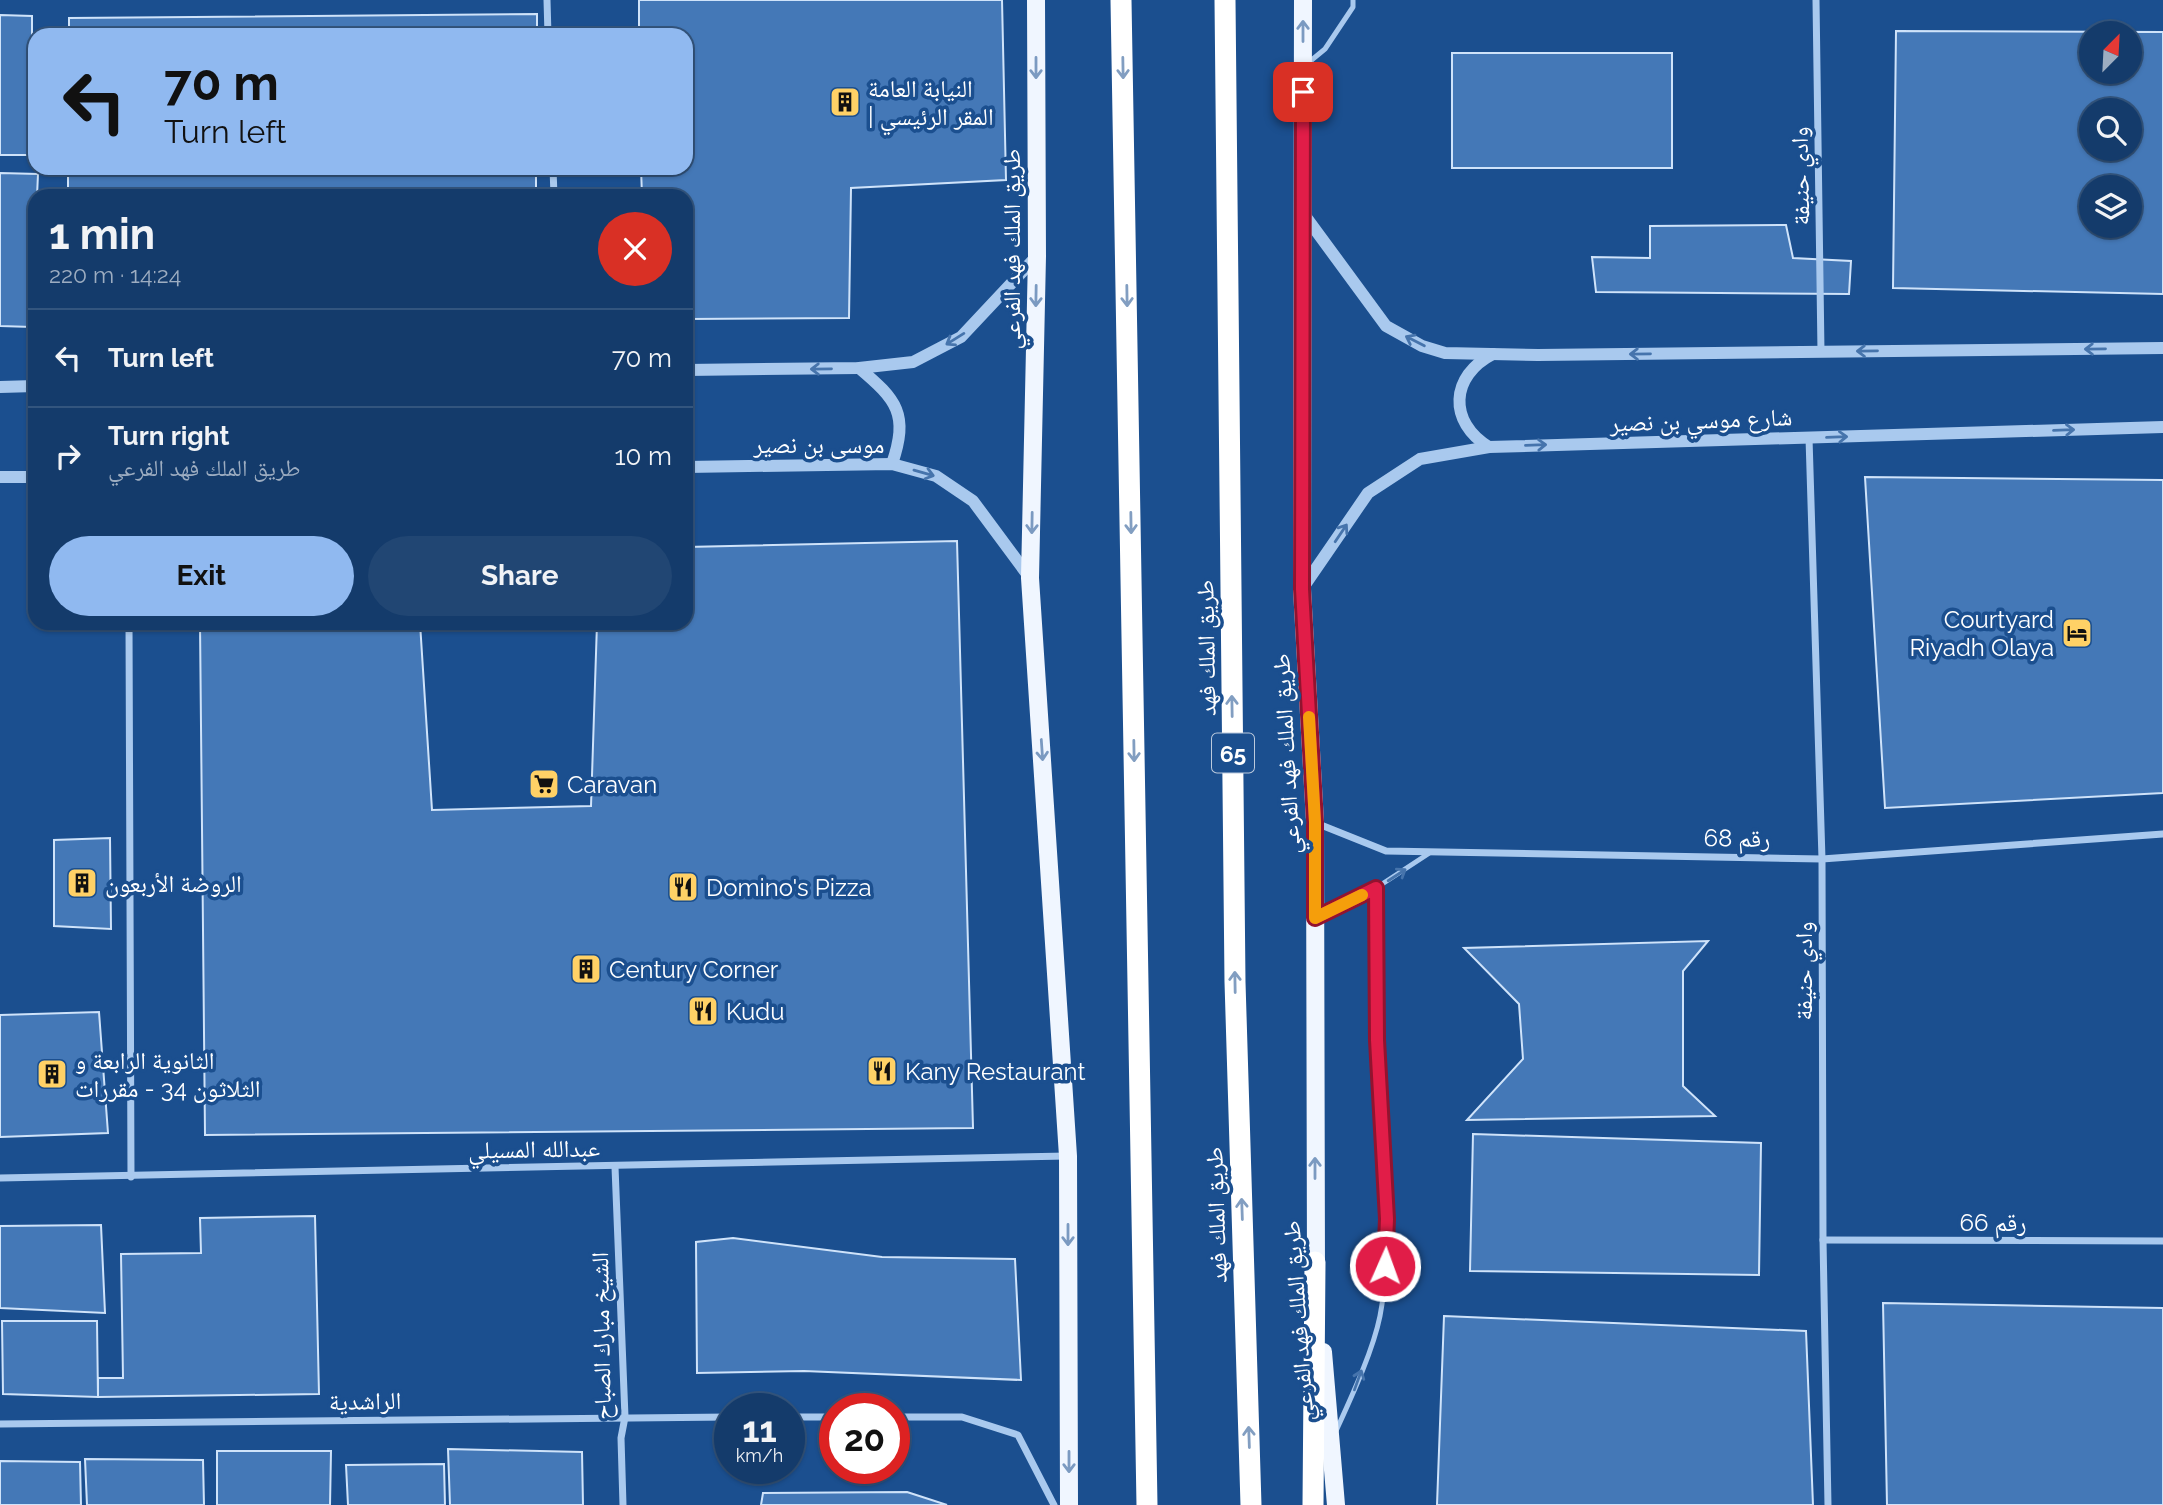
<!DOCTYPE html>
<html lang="en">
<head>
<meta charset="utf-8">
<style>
	:root { --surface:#143b6b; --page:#214673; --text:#f1f3f6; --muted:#9dadc1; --line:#33557e; --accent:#90b9f0 }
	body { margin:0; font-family:Raleway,"Noto Naskh Arabic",sans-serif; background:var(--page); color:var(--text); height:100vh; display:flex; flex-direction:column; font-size:26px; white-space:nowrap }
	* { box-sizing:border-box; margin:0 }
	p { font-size:23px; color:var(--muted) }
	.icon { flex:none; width:38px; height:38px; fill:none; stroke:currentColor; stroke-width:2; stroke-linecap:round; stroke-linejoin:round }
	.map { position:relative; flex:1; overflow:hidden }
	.drawer { position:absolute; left:28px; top:189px; width:665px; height:441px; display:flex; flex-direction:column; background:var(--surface); border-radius:21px; box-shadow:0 2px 5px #0004,0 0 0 2px var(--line) }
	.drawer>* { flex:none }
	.top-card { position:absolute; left:28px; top:28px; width:665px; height:147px; border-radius:21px; box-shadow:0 2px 5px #0004,0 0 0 2px var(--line); background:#90b9f0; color:#111; overflow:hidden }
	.needle { width:46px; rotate:24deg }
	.buttons { position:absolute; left:2079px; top:21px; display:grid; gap:14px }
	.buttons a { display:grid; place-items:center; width:63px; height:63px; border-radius:50%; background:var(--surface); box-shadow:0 2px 5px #0004,0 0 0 2px var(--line); font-size:35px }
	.speed { position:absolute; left:714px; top:1393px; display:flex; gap:14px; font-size:35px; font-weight:700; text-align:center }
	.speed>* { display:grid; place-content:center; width:91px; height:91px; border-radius:50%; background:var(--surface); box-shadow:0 2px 5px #0004,0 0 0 2px var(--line); line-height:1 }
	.speed small { font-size:18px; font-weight:400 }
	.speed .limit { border:10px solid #d22; background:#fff; color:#111 }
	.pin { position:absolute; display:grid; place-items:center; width:60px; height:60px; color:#fff; margin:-30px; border-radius:14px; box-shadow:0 4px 10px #0006 }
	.me { position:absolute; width:77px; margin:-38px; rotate:2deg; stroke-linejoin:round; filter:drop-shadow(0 0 5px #0008) }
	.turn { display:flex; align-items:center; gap:24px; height:147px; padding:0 21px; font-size:32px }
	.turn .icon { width:91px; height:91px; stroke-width:2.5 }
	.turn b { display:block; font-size:49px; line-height:60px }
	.round { display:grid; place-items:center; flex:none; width:74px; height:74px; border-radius:37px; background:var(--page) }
	.summary { display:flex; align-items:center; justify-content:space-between; height:119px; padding:0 21px }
	h1 { font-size:42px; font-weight:700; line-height:52px }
	.cta { display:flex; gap:14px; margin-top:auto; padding:14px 21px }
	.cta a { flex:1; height:80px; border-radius:42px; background:var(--accent); color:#111; font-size:28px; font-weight:700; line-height:80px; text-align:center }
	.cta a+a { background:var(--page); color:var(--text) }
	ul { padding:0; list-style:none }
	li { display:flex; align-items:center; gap:21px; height:98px; padding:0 21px; border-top:2px solid var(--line) }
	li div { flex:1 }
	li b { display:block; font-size:26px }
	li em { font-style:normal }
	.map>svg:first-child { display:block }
	.building { fill:#4478b7; stroke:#cfe3fa; stroke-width:2; fill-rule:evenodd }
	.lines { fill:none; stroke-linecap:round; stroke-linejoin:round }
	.service { stroke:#a9c9ee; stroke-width:5 }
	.minor { stroke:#a9c9ee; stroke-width:7 }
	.tertiary { stroke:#a9c9ee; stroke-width:12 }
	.primary { stroke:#f0f6ff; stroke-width:18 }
	.motorway { stroke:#fff; stroke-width:21 }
	.oneway { stroke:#7b9ac1 }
	.oneway2 { stroke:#829ec1 }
	.oneway3 { stroke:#4674ac }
	.route-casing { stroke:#92132f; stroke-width:18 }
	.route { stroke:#e11d48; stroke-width:12 }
	.slow { stroke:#f59e0b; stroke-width:12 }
	.labels { text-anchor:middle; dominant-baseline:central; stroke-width:7; stroke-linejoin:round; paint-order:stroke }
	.shield { fill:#1b4f8f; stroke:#bbcadd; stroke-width:2 }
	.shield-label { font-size:23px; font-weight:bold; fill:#fff }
	.poi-label { font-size:24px; fill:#fff; stroke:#1b4f8f; text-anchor:start }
	.street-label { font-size:24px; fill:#fff; stroke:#1b4f8f }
</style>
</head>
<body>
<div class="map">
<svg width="2163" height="1505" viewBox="0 0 2163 1505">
	<rect width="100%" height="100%" fill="#1b4f8f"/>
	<g class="building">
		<polygon points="639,0 1002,0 1006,180 851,188 849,318 686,319 686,196 642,196 641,168 686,168 686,35 639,35"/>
		<polygon points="537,14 537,35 69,35 69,18"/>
		<polygon points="0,15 32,16 32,155 0,155"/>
		<path d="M1896 31 2163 32V294L1893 288ZM2091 33H2130V72H2091ZM2091 110H2130V149H2091ZM2091 187H2130V226H2091Z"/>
		<rect x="1452" y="53" width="220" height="115"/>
		<rect x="68" y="168" width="468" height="28"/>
		<polygon points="0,173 38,174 37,196 35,196 32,327 0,326"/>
		<polygon points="1786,225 1793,258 1851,261 1849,294 1596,292 1592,257 1650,258 1650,226"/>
		<polygon points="1865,477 2163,480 2163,793 1885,808"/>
		<polygon points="957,541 973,1128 205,1135 200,623 420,623 432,810 591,806 597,623 686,623 686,547"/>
		<polygon points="110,838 111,929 54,926 54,840"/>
		<polygon points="1708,941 1683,971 1683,1086 1715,1116 1467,1120 1523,1059 1519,1004 1464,948"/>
		<polygon points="99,1012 108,1133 0,1137 0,1015"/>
		<polygon points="1473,1134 1761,1143 1759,1275 1470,1271"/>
		<polygon points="315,1216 319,1394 98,1397 98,1378 123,1378 121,1254 201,1253 200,1218"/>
		<polygon points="101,1225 105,1313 0,1308 0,1226"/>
		<polygon points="733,1238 882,1257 1015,1259 1021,1380 804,1371 697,1373 696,1242"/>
		<polygon points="1883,1303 2163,1308 2163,1505 1887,1505"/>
		<polygon points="1444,1316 1806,1331 1813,1505 1437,1505"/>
		<polygon points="2,1321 97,1321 98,1397 3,1394"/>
		<polygon points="448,1449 582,1452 583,1505 450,1505"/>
		<polygon points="217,1451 331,1451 330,1505 217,1505"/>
		<polygon points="85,1459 203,1460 204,1505 87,1505"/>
		<polygon points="0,1461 80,1462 81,1505 0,1505"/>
		<polygon points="444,1464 445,1505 348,1505 346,1465"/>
		<polygon points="907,1492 947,1505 761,1505 763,1493"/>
	</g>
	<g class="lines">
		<g class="service">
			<polyline points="1308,63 1325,49 1353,7 1353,0"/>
			<polyline points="1318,917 1376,888"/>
			<path d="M1336 1431C1351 1398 1373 1351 1380 1316 1394 1241 1385 1161 1380 1086 1376 1020 1374 954 1376 888L1431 852"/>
		</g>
		<g class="minor">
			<polyline points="547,0 548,35"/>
			<polyline points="1816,0 1821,352"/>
			<polyline points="553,168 554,196"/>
			<polyline points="1809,438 1822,859 1823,1240 1828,1505"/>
			<polyline points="129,623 131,1177"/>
			<polyline points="1316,823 1386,851 1822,859 2163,834"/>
			<polyline points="615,1167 625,1417 621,1438 623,1505"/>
			<polyline points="0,1178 1067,1156"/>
			<polyline points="1823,1240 2163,1241"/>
			<polyline points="789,1417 835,1417"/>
			<polyline points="894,1417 962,1417 1018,1435 1054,1505"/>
			<polyline points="0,1424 730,1417"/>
		</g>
		<g class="tertiary">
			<polyline points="1303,213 1386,326 1422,346 1445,353 1538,355 2163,348"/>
			<path d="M859 368C897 400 909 414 892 464"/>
			<polyline points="686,370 859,368 913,362 961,337 1037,256"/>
			<polyline points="0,387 35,386"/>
			<path d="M1489 447C1448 422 1450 376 1493 354"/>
			<polyline points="686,467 892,464 936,476 973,501 1030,578"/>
			<polyline points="0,477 35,477"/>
			<polyline points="1302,589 1368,493 1420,459 1489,447 2163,427"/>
		</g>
		<g class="primary">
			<polyline points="1036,0 1037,256 1030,578 1068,1156 1069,1505"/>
			<polyline points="1303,0 1302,589 1315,822 1316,1275"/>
			<polyline points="1323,1352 1336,1505"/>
		</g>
		<g class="motorway">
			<polyline points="1121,0 1147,1505"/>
			<polyline points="1225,0 1235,982 1251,1505"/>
			<polyline points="1313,1505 1315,1262"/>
		</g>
	</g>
	<defs><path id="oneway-shaft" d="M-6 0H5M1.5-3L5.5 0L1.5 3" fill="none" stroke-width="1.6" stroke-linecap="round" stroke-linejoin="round" transform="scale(1.75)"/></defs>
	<g class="oneway">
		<use href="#oneway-shaft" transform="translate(1303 31) rotate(-90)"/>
		<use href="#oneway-shaft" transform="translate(1036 68) rotate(90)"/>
		<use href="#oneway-shaft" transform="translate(1036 296) rotate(91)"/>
		<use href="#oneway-shaft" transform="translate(1032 523) rotate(91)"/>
		<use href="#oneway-shaft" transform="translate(1042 750) rotate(86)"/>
		<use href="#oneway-shaft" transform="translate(1315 1168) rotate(-90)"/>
		<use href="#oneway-shaft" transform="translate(1068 1235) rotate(90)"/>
		<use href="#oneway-shaft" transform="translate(1069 1462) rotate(90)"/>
	</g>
	<g class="oneway2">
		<use href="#oneway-shaft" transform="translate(1123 68) rotate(89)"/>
		<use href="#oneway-shaft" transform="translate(1127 296) rotate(89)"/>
		<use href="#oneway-shaft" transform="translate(1131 523) rotate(89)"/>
		<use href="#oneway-shaft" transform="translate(1232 706) rotate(-91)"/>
		<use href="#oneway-shaft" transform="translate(1134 751) rotate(89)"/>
		<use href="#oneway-shaft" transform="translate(1235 982) rotate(-91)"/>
		<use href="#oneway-shaft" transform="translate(1242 1209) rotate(-92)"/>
		<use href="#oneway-shaft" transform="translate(1249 1437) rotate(-92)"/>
	</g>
	<g class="oneway3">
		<use href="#oneway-shaft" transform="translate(955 339) rotate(148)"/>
		<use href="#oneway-shaft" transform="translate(1415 341) rotate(-153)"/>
		<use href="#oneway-shaft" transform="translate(2095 349) rotate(179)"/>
		<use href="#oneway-shaft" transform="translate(1867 351) rotate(179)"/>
		<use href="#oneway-shaft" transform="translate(1640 354) rotate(179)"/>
		<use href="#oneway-shaft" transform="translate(821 369) rotate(179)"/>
		<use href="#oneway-shaft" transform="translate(2064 430) rotate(-2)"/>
		<use href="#oneway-shaft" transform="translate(1837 437) rotate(-2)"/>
		<use href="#oneway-shaft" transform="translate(1536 445) rotate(-2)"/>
		<use href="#oneway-shaft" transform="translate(924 473) rotate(16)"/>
		<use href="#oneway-shaft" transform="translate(1341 533) rotate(-56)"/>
		<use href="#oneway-shaft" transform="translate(1397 875) rotate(-33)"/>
		<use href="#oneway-shaft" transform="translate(1358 1380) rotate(-70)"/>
	</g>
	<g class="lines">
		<g class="route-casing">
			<polyline id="route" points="1303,92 1302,589 1315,822 1315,918 1376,888 1377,1040 1387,1219 1385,1266"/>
		</g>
		<use href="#route" class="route"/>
		<polyline class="slow" points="1309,717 1315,822 1315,918 1362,895"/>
	</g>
	<defs>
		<g id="building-square" transform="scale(1.575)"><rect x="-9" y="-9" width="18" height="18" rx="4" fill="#ffd166" stroke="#1b4f8f"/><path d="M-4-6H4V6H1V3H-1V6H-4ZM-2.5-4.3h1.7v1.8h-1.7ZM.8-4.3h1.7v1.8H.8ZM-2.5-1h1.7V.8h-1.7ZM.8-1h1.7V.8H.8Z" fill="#111"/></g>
		<g id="hotel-square" transform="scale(1.575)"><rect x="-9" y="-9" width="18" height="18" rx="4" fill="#ffd166" stroke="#1b4f8f"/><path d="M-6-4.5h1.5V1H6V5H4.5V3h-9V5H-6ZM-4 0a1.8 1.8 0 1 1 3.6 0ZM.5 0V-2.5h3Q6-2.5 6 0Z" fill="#111"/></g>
		<g id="supermarket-square" transform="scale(1.575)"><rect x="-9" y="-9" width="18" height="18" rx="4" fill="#ffd166" stroke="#1b4f8f"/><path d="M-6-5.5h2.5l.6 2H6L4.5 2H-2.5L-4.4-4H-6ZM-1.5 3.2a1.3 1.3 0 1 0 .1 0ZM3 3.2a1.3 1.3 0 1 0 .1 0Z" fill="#111"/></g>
		<g id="restaurant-square" transform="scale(1.575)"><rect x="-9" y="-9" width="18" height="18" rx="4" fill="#ffd166" stroke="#1b4f8f"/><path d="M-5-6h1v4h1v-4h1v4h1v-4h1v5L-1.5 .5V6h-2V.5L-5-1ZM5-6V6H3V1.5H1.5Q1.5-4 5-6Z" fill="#111"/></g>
	</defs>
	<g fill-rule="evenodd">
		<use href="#building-square" x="845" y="102"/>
		<use href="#hotel-square" x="2077" y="633"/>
		<use href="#supermarket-square" x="544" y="784"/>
		<use href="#building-square" x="82" y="883"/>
		<use href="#restaurant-square" x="683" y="887"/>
		<use href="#building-square" x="586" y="969"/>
		<use href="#restaurant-square" x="703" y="1011"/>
		<use href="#restaurant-square" x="882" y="1071"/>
		<use href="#building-square" x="52" y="1074"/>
	</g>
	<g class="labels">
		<rect class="shield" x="1212" y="733.5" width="42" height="39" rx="5"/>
		<g class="shield-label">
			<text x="1233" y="753">65</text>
		</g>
		<g class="poi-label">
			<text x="868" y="88">النيابة العامة<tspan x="868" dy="28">| المقر الرئيسي</tspan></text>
			<text x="2054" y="619" text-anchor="end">Courtyard<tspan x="2054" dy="28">Riyadh Olaya</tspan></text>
			<text x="567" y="784">Caravan</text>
			<text x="105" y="883">الروضة الأربعون</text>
			<text x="706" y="887">Domino's Pizza</text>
			<text x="609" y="969">Century Corner</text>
			<text x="726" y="1011">Kudu</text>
			<text x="75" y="1060">الثانوية الرابعة و<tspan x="75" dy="28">الثلاثون 34 - مقررات</tspan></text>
			<text x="905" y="1071">Kany Restaurant</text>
		</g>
		<g class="street-label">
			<text transform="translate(1800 176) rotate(-91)">وادي حنيفة</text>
			<text transform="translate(1011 249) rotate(-90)">طريق الملك فهد الفرعي</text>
			<text transform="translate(1701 420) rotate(-2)">شارع موسي بن نصير</text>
			<text x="819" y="444">موسى بن نصير</text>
			<text transform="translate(1206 648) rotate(-91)">طريق الملك فهد</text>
			<text transform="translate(1286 754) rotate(-93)">طريق الملك فهد الفرعي</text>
			<text transform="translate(1737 838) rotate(1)">رقم 68</text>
			<text transform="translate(1803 971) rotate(-90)">وادي حنيفة</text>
			<text transform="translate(534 1149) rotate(-1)">عبدالله المسيلي</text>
			<text transform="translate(1216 1215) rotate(-92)">طريق الملك فهد</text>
			<text x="1993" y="1222">رقم 66</text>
			<text transform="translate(1298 1321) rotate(-94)">طريق الملك فهد الفرعي</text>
			<text transform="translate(601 1336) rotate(-91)">الشيخ مبارك الصباح</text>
			<text transform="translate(365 1401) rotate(-1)">الراشدية</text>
		</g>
	</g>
</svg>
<div class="buttons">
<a><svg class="needle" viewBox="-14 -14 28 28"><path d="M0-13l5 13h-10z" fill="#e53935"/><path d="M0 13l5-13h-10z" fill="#9dadc1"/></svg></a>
<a><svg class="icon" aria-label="search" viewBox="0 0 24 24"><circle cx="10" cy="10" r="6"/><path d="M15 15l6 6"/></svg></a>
<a><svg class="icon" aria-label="layers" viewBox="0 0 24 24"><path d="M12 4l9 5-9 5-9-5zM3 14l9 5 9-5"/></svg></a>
</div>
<div class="speed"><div>11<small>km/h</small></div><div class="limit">20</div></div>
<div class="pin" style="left:1303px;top:92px;background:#d93025"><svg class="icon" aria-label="arrive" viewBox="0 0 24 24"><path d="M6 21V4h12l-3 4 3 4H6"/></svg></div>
<svg class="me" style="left:1385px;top:1266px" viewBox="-20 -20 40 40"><circle r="17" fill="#e11d48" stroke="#fff" stroke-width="3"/><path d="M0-11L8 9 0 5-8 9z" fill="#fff"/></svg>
<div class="top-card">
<div class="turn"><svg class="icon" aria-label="left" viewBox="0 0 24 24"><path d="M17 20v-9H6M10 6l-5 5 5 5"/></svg><div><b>70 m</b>Turn left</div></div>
</div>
<section class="drawer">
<div class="summary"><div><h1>1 min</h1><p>220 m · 14:24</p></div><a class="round" style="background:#d93025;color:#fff"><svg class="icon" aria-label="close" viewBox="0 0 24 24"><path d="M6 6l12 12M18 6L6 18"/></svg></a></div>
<ul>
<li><svg class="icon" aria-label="left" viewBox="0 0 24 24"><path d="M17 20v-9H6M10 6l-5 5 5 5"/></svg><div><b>Turn left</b></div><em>70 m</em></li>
<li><svg class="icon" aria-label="right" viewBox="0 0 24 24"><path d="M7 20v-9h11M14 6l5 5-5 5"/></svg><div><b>Turn right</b><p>طريق الملك فهد الفرعي</p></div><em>10 m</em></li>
</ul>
<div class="cta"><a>Exit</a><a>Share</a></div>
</section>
</div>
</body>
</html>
